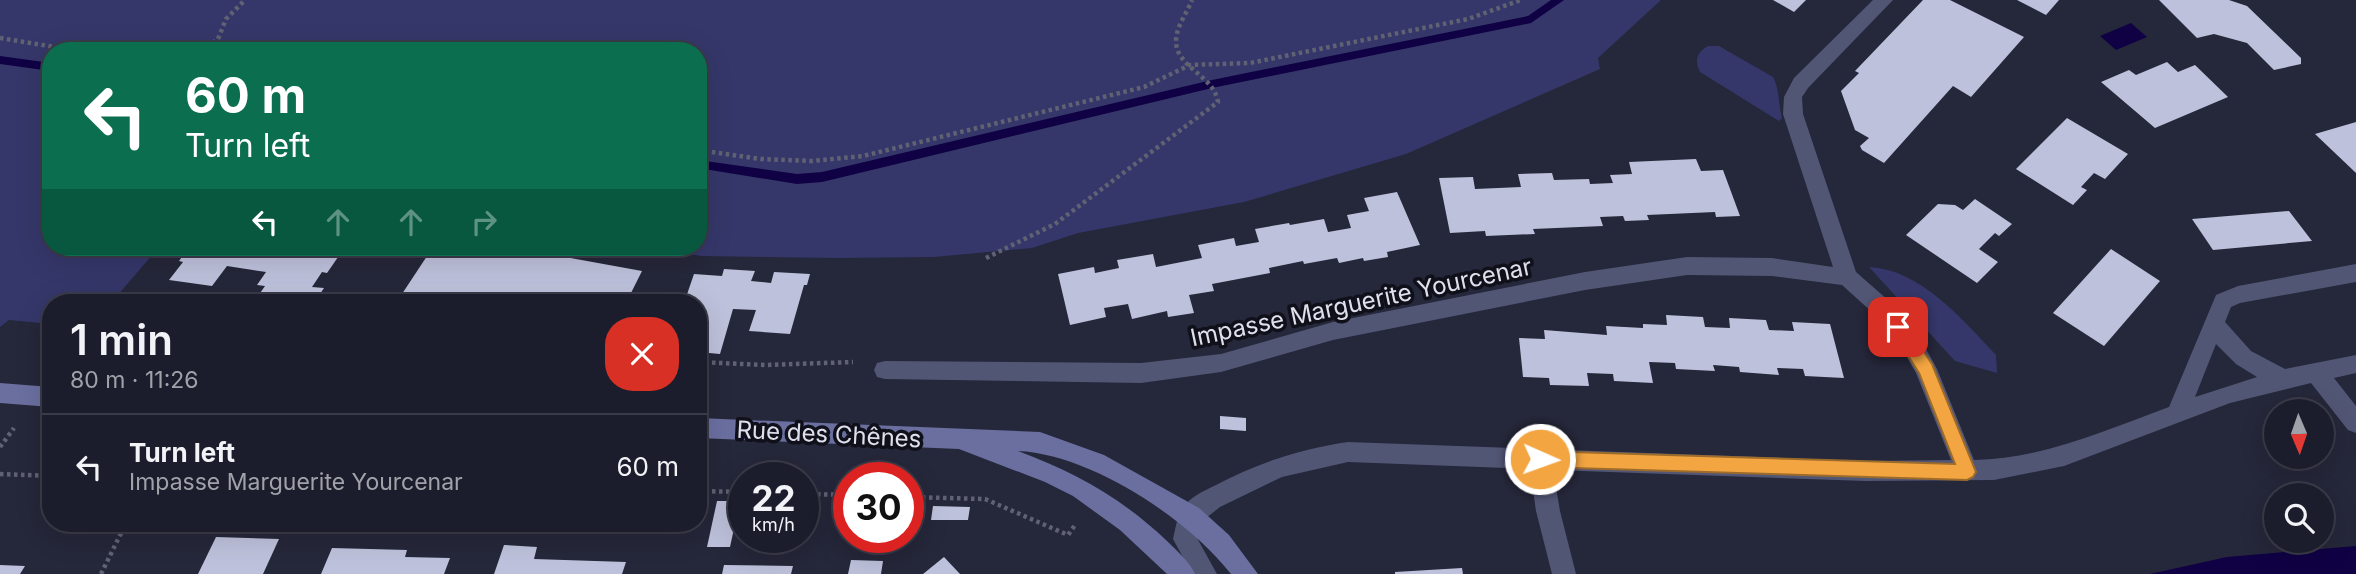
<!DOCTYPE html>
<html lang="en">
<head>
<meta charset="utf-8">
<style>
	:root { --surface:#1c1d2c; --page:#292a38; --text:#f1f3f6; --muted:#a0a2a9; --line:#3a3b48 }
	body { margin:0; font-family:Inter,sans-serif; background:var(--page); color:var(--text); height:100vh; display:flex; flex-direction:column; font-size:26px; white-space:nowrap }
	* { box-sizing:border-box; margin:0 }
	p { font-size:23px; color:var(--muted) }
	.icon { flex:none; width:38px; height:38px; fill:none; stroke:currentColor; stroke-width:2; stroke-linecap:round; stroke-linejoin:round }
	.map { position:relative; flex:1; overflow:hidden }
	.panel { position:absolute; left:42px; top:294px; width:665px; height:238px; display:flex; flex-direction:column; background:var(--surface); border-radius:28px; box-shadow:0 7px 28px #0002,0 0 0 2px var(--line) }
	.panel>* { flex:none }
	.banner { position:absolute; left:42px; top:42px; width:665px; height:214px; border-radius:28px; box-shadow:0 7px 28px #0002,0 0 0 2px var(--line); background:#0b6e4f; color:#fff; overflow:hidden }
	.needle { width:46px; rotate:178deg }
	.buttons { position:absolute; left:2264px; top:399px; display:grid; gap:14px }
	.buttons a { display:grid; place-items:center; width:70px; height:70px; border-radius:50%; background:var(--surface); box-shadow:0 7px 28px #0002,0 0 0 2px var(--line); font-size:35px }
	.speed { position:absolute; left:728px; top:462px; display:flex; gap:14px; font-size:35px; font-weight:700; text-align:center }
	.speed>* { display:grid; place-content:center; width:91px; height:91px; border-radius:50%; background:var(--surface); box-shadow:0 7px 28px #0002,0 0 0 2px var(--line); line-height:1 }
	.speed small { font-size:18px; font-weight:400 }
	.speed .limit { border:10px solid #d22; background:#fff; color:#111 }
	.pin { position:absolute; display:grid; place-items:center; width:60px; height:60px; color:#fff; margin:-30px; border-radius:14px; box-shadow:0 4px 10px #0006 }
	.me { position:absolute; width:77px; margin:-38px; rotate:92deg; stroke-linejoin:round; filter:drop-shadow(0 0 5px #0008) }
	.turn { display:flex; align-items:center; gap:24px; height:147px; padding:0 28px; font-size:32px }
	.turn .icon { width:91px; height:91px; stroke-width:2.5 }
	.turn b { display:block; font-size:49px; line-height:60px }
	.lanes { display:flex; align-items:center; height:66px; padding:0 28px; background:#0003; justify-content:center; gap:35px; direction:ltr }
	.lanes .off { opacity:.35 }
	.round { display:grid; place-items:center; flex:none; width:74px; height:74px; border-radius:28px; background:var(--page) }
	.headline { display:flex; align-items:center; justify-content:space-between; height:119px; padding:0 28px }
	h1 { font-size:42px; font-weight:600; line-height:52px }
	ul { padding:0; list-style:none }
	li { display:flex; align-items:center; gap:21px; height:105px; padding:0 28px; border-top:2px solid var(--line) }
	li div { flex:1 }
	li b { display:block; font-size:26px }
	li em { font-style:normal }
	.map>svg:first-child { display:block }
	.green { fill:#35376a }
	.water { fill:#100145 }
	.lines { fill:none; stroke-linecap:round; stroke-linejoin:round }
	.stream { fill:#100145; fill-rule:evenodd }
	.building { fill:#bec1db }
	.path { stroke:#606273; stroke-width:4.5; stroke-dasharray:3.5 3.5; stroke-linecap:butt }
	.street { fill:#525675; fill-rule:evenodd }
	.secondary { fill:#6a6fa0; fill-rule:evenodd }
	.route { fill:#f2a541; stroke:#9d6b2a; stroke-width:2 }
	.labels { text-anchor:middle; dominant-baseline:central; stroke-width:7; stroke-linejoin:round; paint-order:stroke }
	.street-label { font-size:24px; fill:#dee0ed; stroke:#0f1019 }
</style>
</head>
<body>
<div class="map">
<svg width="2356" height="574" viewBox="0 0 2356 574">
	<rect width="100%" height="100%" fill="#25273a"/>
	<g class="green">
		<polygon points="0,0 1661,0 1598,58 1600,69 1406,154 1244,202 1078,233 1032,248 934,257 838,258 702,256 639,247 698,247 698,51 51,51 51,247 159,247 111,303 51,303 51,324 9,320 0,327"/>
		<path d="M1708 46H1719L1773 77C1780 90 1778 104 1782 118L1779 121 1700 72C1694 60 1697 52 1708 46Z"/>
		<path d="M1869 267C1920 269 1963 320 1996 355L1997 373 1955 361Z"/>
	</g>
	<g class="water">
		<polygon points="2131,23 2147,37 2116,50 2100,36"/>
		<polygon points="2356,546 2356,574 2150,574 2227,557"/>
	</g>
	<g class="lines">
		<g class="stream">
			<polygon points="1551,0 1564,0 1531,23 1212,88 822,182 797,184 698,168 698,160 797,174 822,172 1212,80 1528,16"/>
			<polygon points="0,56 51,63 51,71 0,64"/>
		</g>
	</g>
	<g class="building">
		<polygon points="1773,0 1806,0 1794,12"/>
		<polygon points="1923,0 1950,0 2024,37 1971,97 1953,86 1884,163 1862,150 1860,146 1869,138 1855,130 1841,91 1859,73 1855,71"/>
		<polygon points="2017,0 2059,0 2046,15"/>
		<polygon points="2159,0 2229,0 2247,6 2301,58 2301,64 2274,70 2247,43 2214,34 2197,38"/>
		<polygon points="2167,62 2178,72 2195,65 2228,97 2155,128 2101,82 2129,70 2136,75"/>
		<polygon points="2067,118 2128,154 2105,179 2094,173 2081,187 2087,190 2073,205 2016,169"/>
		<polygon points="2356,122 2356,173 2315,134"/>
		<polygon points="1696,159 1701,171 1723,170 1740,216 1716,217 1715,212 1647,215 1649,220 1625,221 1623,216 1600,217 1603,226 1533,229 1535,234 1486,236 1485,231 1450,233 1439,178 1473,177 1475,189 1521,187 1518,174 1552,173 1554,180 1589,179 1590,184 1613,183 1610,175 1632,174 1629,162"/>
		<polygon points="1397,192 1420,245 1387,252 1388,257 1364,261 1363,258 1339,263 1337,258 1304,264 1303,261 1269,268 1270,273 1212,284 1214,291 1189,295 1194,313 1168,317 1167,311 1132,319 1128,304 1104,308 1106,317 1070,325 1058,274 1094,267 1095,273 1119,268 1117,260 1153,254 1156,267 1202,258 1198,245 1234,238 1236,246 1259,242 1255,229 1289,223 1290,225 1324,219 1328,232 1351,228 1347,215 1369,211 1364,198"/>
		<polygon points="1975,199 2012,224 1999,236 1995,233 1979,249 1998,262 1977,283 1906,235 1938,204 1955,205 1963,210"/>
		<polygon points="2289,211 2312,241 2213,250 2192,219"/>
		<polygon points="189,247 345,247 327,273 322,272 312,287 324,288 314,303 277,303 256,299 265,286 257,285 266,272 227,266 212,286 169,280 183,262 179,261"/>
		<polygon points="433,247 510,247 642,271 627,301 623,303 396,303"/>
		<polygon points="2111,249 2160,281 2104,346 2053,313"/>
		<polygon points="724,269 755,271 751,281 771,283 774,272 810,274 807,285 804,285 790,334 749,331 756,310 733,309 720,354 698,352 698,303 684,303 694,274 722,276"/>
		<polygon points="1666,315 1703,317 1705,327 1730,328 1729,318 1766,320 1769,330 1794,331 1792,322 1830,324 1844,378 1805,376 1803,369 1777,368 1779,375 1740,372 1739,367 1713,365 1715,371 1676,369 1675,363 1649,362 1653,383 1614,381 1613,374 1587,373 1589,386 1550,385 1549,378 1523,377 1519,338 1545,339 1544,330 1607,335 1606,326 1643,328 1643,324 1667,325"/>
		<polygon points="1220,416 1246,418 1246,431 1220,429"/>
		<polygon points="717,501 740,501 730,547 707,547"/>
		<polygon points="933,506 970,507 968,520 931,520"/>
		<polygon points="216,537 279,539 263,574 198,574"/>
		<polygon points="504,545 537,547 534,559 626,562 622,574 494,574"/>
		<polygon points="332,548 407,550 405,557 450,558 444,574 321,574"/>
		<polygon points="944,557 960,574 923,574"/>
		<polygon points="851,560 883,561 881,574 848,574"/>
		<polygon points="0,565 25,566 20,574 0,574"/>
		<polygon points="724,565 793,566 791,574 722,574"/>
		<polygon points="1462,568 1463,574 1395,574 1395,572"/>
	</g>
	<g class="lines">
		<g class="path">
			<polyline points="0,38 79,51"/>
			<polyline points="201,51 218,39 226,19 245,0"/>
			<polyline points="698,150 761,159 812,161 863,156 1144,87 1190,65 1250,63 1468,19 1521,0"/>
			<path d="M986 258 1055 224 1218 102C1214 75 1176 68 1176 41 1176 27 1187 13 1192 0"/>
			<polyline points="46,356 51,351"/>
			<polyline points="698,362 765,365 853,362"/>
			<polyline points="0,447 14,428"/>
			<polyline points="0,474 51,476"/>
			<polyline points="698,491 744,492"/>
			<polyline points="803,494 849,495"/>
			<polyline points="908,497 985,499 1068,535 1075,525"/>
			<polyline points="101,574 126,523"/>
		</g>
		<path class="street" d="M1873 0H1893L1808 88 1802 97 1803 114 1856 272 1889 301 1920 338 1937 369 1974 460C2042 459 2106 430 2169 407L2216 295 2238 286 2356 264V282L2240 303 2231 307 2225 322 2251 351 2285 369 2356 355V373L2334 378 2356 406V433L2348 430 2311 383 2230 403 2064 466 1994 480 1866 481 1553 470 1560 511 1576 574H1552L1536 511 1530 469 1348 462 1282 477 1220 507 1201 522 1197 538 1217 574H1192L1173 539C1176 527 1177 513 1186 504 1194 495 1204 491 1214 486 1257 463 1300 449 1348 442L1866 461 1951 460 1916 373 1904 352 1873 313 1842 285 1772 276 1687 275 1585 290 1333 340 1221 372 1141 383 885 379 877 377 874 370 877 363 885 361 1141 363 1221 354 1333 322 1585 272 1687 257 1772 258 1833 267 1783 114 1784 97 1794 78ZM2216 344 2236 364 2257 377 2195 397Z"/>
		<g class="secondary">
			<polygon points="0,383 51,387 51,407 0,403"/>
			<path d="M698 418 1040 432 1104 455 1199 508 1229 535 1258 574H1231C1187 518 1090 454 1018 451 1075 472 1123 499 1167 541 1177 551 1189 561 1195 574H1167L1120 530 1073 496 1045 482 959 449 698 438Z"/>
		</g>
	</g>
	<polygon class="route" points="1898,321 1904,323 1932,364 1976,472 1973,477 1967,480 1540,467 1534,465 1531,459 1534,454 1540,451 1955,464 1919,373 1890,327 1892,323"/>
	<g class="labels">
		<g class="street-label">
			<text transform="translate(1361 302) rotate(-12)">Impasse Marguerite Yourcenar</text>
			<text transform="translate(829 434) rotate(3)">Rue des Chênes</text>
		</g>
	</g>
</svg>
<div class="buttons">
<a><svg class="needle" viewBox="-14 -14 28 28"><path d="M0-13l5 13h-10z" fill="#e53935"/><path d="M0 13l5-13h-10z" fill="#a0a2a9"/></svg></a>
<a><svg class="icon" aria-label="search" viewBox="0 0 24 24"><circle cx="10" cy="10" r="6"/><path d="M15 15l6 6"/></svg></a>
</div>
<div class="speed"><div>22<small>km/h</small></div><div class="limit">30</div></div>
<div class="pin" style="left:1898px;top:327px;background:#d93025"><svg class="icon" aria-label="arrive" viewBox="0 0 24 24"><path d="M6 21V4h12l-3 4 3 4H6"/></svg></div>
<svg class="me" style="left:1540px;top:459px" viewBox="-20 -20 40 40"><circle r="17" fill="#f2a541" stroke="#fff" stroke-width="3"/><path d="M0-11L8 9 0 5-8 9z" fill="#fff"/></svg>
<div class="banner">
<div class="turn"><svg class="icon" aria-label="left" viewBox="0 0 24 24"><path d="M17 20v-9H6M10 6l-5 5 5 5"/></svg><div><b>60 m</b>Turn left</div></div>
<div class="lanes"><svg class="icon" aria-label="left" viewBox="0 0 24 24"><path d="M17 20v-9H6M10 6l-5 5 5 5"/></svg><svg class="icon off" aria-label="ahead" viewBox="0 0 24 24"><path d="M12 20V5M6 11l6-6 6 6"/></svg><svg class="icon off" aria-label="ahead" viewBox="0 0 24 24"><path d="M12 20V5M6 11l6-6 6 6"/></svg><svg class="icon off" aria-label="right" viewBox="0 0 24 24"><path d="M7 20v-9h11M14 6l5 5-5 5"/></svg></div>
</div>
<section class="panel">
<div class="headline"><div><h1>1 min</h1><p>80 m · 11:26</p></div><a class="round" style="background:#d93025;color:#fff"><svg class="icon" aria-label="close" viewBox="0 0 24 24"><path d="M6 6l12 12M18 6L6 18"/></svg></a></div>
<ul>
<li><svg class="icon" aria-label="left" viewBox="0 0 24 24"><path d="M17 20v-9H6M10 6l-5 5 5 5"/></svg><div><b>Turn left</b><p>Impasse Marguerite Yourcenar</p></div><em>60 m</em></li>
</ul>
</section>
</div>
</body>
</html>
